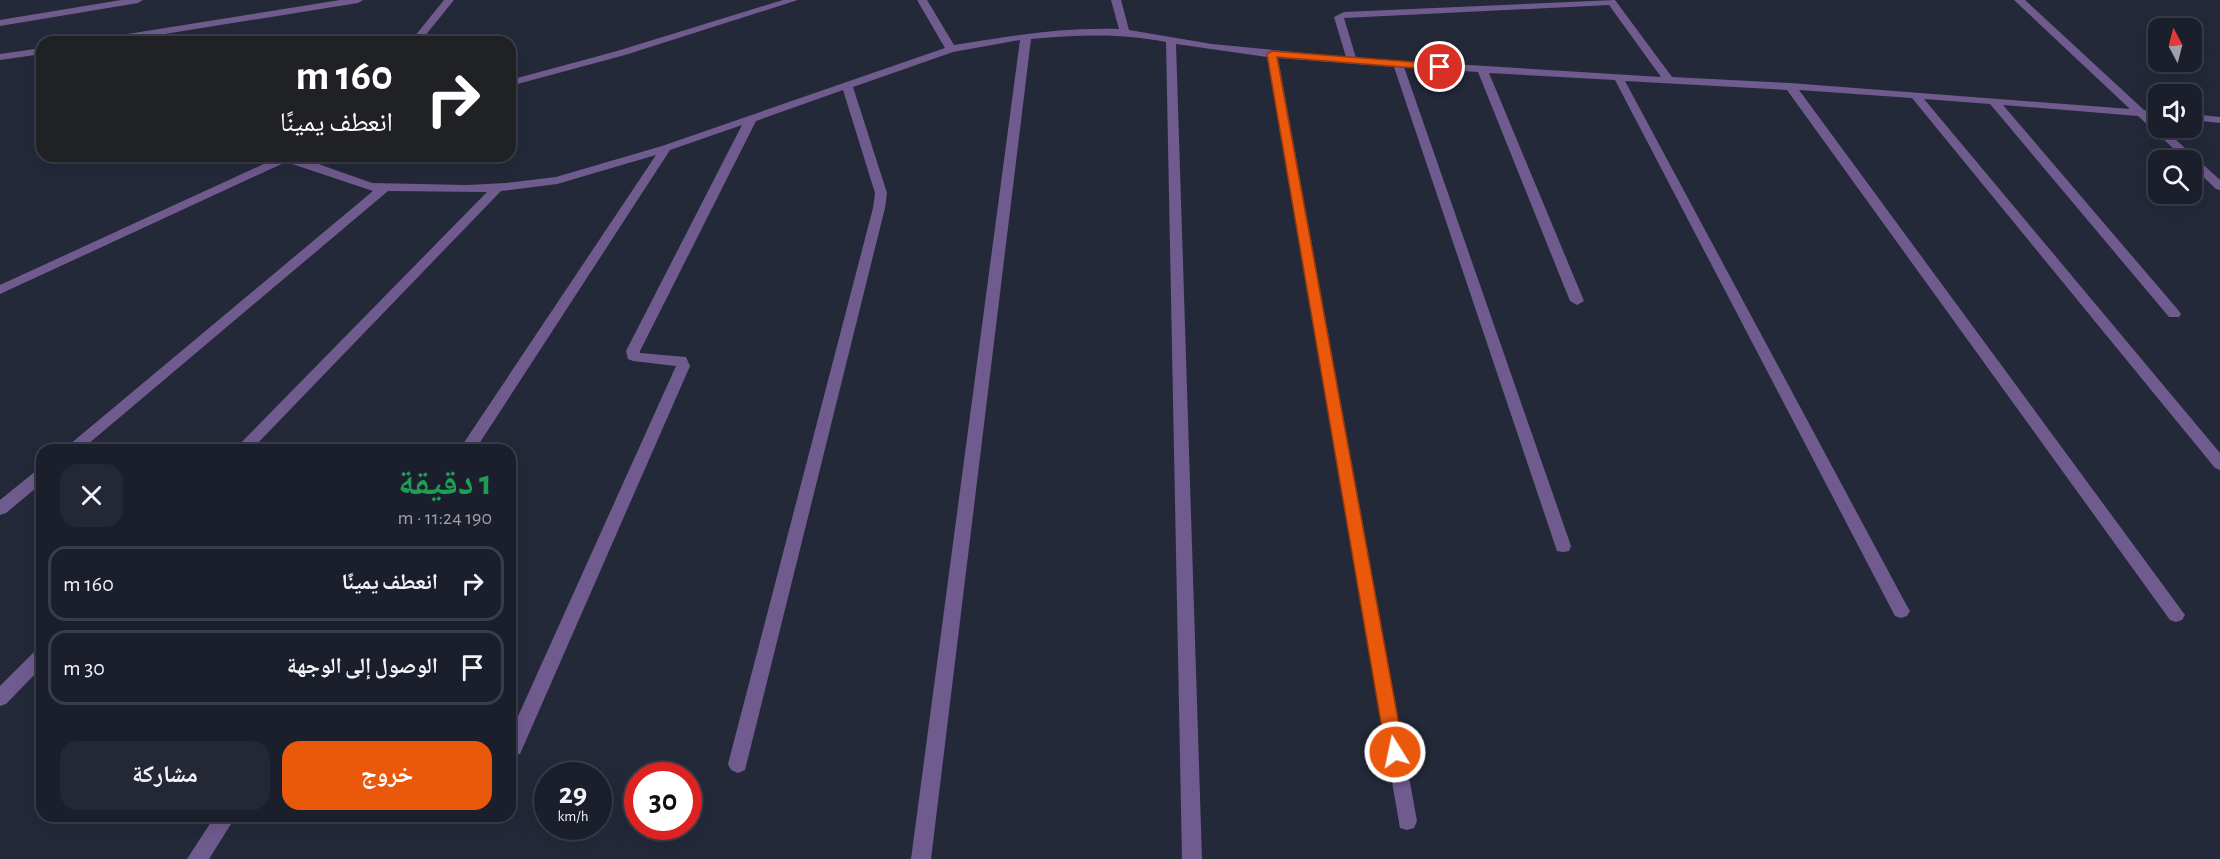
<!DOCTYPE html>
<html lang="ar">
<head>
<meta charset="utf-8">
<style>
	:root { --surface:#1b1f2c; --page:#242734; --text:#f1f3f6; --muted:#a0a2a9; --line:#393d48; --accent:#ea580c }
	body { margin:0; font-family:"Alegreya Sans","Noto Naskh Arabic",sans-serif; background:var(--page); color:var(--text); direction:rtl; height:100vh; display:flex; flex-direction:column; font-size:22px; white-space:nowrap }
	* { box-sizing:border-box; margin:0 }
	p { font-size:20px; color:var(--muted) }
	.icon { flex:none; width:33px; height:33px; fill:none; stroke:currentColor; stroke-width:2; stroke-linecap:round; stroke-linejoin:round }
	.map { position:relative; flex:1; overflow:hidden; direction:ltr }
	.side { position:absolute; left:36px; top:444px; width:480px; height:378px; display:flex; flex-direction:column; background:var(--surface); border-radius:18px; box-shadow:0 6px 24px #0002,0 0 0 2px var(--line); direction:rtl }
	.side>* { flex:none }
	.banner { position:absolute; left:36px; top:36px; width:480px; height:126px; border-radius:18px; box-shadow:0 6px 24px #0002,0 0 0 2px var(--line); direction:rtl; background:#202124; color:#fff; overflow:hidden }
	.needle { width:39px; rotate:353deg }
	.tools { position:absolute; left:2148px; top:18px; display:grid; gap:12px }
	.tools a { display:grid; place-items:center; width:54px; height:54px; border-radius:12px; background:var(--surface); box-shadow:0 6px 24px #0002,0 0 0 2px var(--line); font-size:30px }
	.speed { position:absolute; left:534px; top:762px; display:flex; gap:12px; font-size:30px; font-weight:700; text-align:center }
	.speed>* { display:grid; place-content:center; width:78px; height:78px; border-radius:50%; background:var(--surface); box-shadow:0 6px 24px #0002,0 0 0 2px var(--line); line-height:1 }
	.speed small { font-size:15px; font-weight:400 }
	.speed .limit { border:9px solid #d22; background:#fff; color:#111 }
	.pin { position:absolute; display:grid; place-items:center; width:51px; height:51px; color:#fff; margin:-26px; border:3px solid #fff; border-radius:50%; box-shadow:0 2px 6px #0007 }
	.me { position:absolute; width:66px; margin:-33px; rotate:350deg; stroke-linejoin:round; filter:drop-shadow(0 0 4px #0008) }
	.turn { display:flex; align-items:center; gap:21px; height:126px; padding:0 24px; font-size:27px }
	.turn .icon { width:78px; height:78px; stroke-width:2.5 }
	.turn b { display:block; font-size:42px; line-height:51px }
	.round { display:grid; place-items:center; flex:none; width:63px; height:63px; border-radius:18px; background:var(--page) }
	.head { display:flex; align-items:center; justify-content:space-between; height:102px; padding:0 24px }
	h1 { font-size:36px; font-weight:700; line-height:45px; color:#1e9e55 }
	.action { display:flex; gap:12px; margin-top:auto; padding:12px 24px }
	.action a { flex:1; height:69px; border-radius:18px; background:var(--accent); color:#fff; font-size:24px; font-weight:700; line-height:69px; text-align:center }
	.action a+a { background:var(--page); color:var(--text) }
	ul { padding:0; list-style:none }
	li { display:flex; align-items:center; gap:18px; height:75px; margin:0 12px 9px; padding:0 12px; border:3px solid var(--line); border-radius:18px }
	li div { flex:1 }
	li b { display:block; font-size:22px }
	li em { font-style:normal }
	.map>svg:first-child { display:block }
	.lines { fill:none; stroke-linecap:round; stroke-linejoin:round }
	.street { fill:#705b8f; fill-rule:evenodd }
	.route { fill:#ea580c; stroke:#983908; stroke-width:1.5 }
</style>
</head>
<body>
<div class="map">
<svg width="2220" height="859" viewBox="0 0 2220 859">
	<rect width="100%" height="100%" fill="#24293a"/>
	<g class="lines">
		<g class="street">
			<polygon points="121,0 143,0 138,3 0,26 0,20"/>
			<polygon points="340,0 363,0 358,3 115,42 91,42 96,39"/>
			<polygon points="444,0 454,0 420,42 410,42"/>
			<polygon points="783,0 798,0 625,55 510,86 510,80 617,51"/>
			<path d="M917 0H927L954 45C1009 36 1063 27 1119 29L1111 0H1121L1129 30 1212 44 1346 57 1334 17 1344 12 1615 0 1672 77 1790 83 2130 109 2014 0H2025L2144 110 2158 111V117H2152L2158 123V128H2163L2220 180V190L2216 189 2192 166V160H2186L2138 116 2003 105 2179 311 2181 314 2179 317H2169L1990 104 1924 99 2220 453V470L2215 468 1912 98 1799 90 2185 615 2182 620 2176 622 2170 620 1787 90 1625 81 1907 606 1910 611 1907 616 1901 618 1895 616 1615 80 1489 73 1584 301 1577 305 1570 301 1478 72 1404 67 1571 546 1569 551 1563 552 1557 551 1394 67 1278 58 1417 821 1414 828 1407 830 1400 828 1267 57 1176 44 1202 859H1182L1166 42C1116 33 1081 35 1031 39L931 859H911L1020 40 953 52 853 87 887 193 885 208 745 770 738 773 731 770 728 764 873 208 875 193 843 90 756 121 640 351V353L686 357 690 366 520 754 510 755V734L676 366 633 361 628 359 626 351 742 125 670 150 475 450H459L656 155 557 184 501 191 251 450H234L487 192 388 191 81 450H63L373 191 286 162 0 294V285L281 156H296L372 183 467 185 506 183 556 177 662 146 945 48ZM1609 5 1661 77 1356 58 1344 18Z"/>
			<polygon points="42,48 42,54 0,60 0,54"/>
			<polygon points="2192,114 2220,117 2220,123 2192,120"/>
			<polygon points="42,468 42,483 6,513 0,515 0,500 37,470"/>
			<polygon points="42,648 42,667 6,704 0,706 0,686 36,650"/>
			<polygon points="215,816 236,816 209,859 187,859"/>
		</g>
	</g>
	<polygon class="route" points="1272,51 1440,64 1445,67 1440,70 1277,57 1404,752 1401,757 1395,759 1389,757 1386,752 1267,54"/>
</svg>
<div class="tools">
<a><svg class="needle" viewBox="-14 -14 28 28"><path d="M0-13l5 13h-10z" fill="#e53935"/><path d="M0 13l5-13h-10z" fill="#a0a2a9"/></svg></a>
<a><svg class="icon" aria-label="sound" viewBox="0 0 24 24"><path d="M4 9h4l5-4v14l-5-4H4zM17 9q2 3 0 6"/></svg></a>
<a><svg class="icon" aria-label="search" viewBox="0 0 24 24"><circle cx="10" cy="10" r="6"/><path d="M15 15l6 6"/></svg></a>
</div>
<div class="speed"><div>29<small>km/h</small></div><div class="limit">30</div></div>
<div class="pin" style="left:1440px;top:67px;background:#d93025"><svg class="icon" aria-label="arrive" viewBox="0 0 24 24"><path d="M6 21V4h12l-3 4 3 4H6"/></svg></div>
<svg class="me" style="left:1395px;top:752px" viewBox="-20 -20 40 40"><circle r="17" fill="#ea580c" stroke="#fff" stroke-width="3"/><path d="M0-11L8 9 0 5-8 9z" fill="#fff"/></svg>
<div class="banner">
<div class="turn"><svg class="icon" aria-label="right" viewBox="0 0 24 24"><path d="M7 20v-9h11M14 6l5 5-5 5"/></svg><div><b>160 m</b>انعطف يمينًا</div></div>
</div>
<section class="side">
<div class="head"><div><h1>1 دقيقة</h1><p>190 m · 11:24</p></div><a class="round"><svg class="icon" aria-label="close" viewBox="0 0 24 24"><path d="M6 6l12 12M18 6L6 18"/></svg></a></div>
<ul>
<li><svg class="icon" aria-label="right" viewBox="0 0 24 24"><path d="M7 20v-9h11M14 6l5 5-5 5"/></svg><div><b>انعطف يمينًا</b></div><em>160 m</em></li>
<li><svg class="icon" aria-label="arrive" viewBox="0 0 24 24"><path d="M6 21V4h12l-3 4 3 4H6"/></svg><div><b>الوصول إلى الوجهة</b></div><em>30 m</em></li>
</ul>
<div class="action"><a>خروج</a><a>مشاركة</a></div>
</section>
</div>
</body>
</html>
